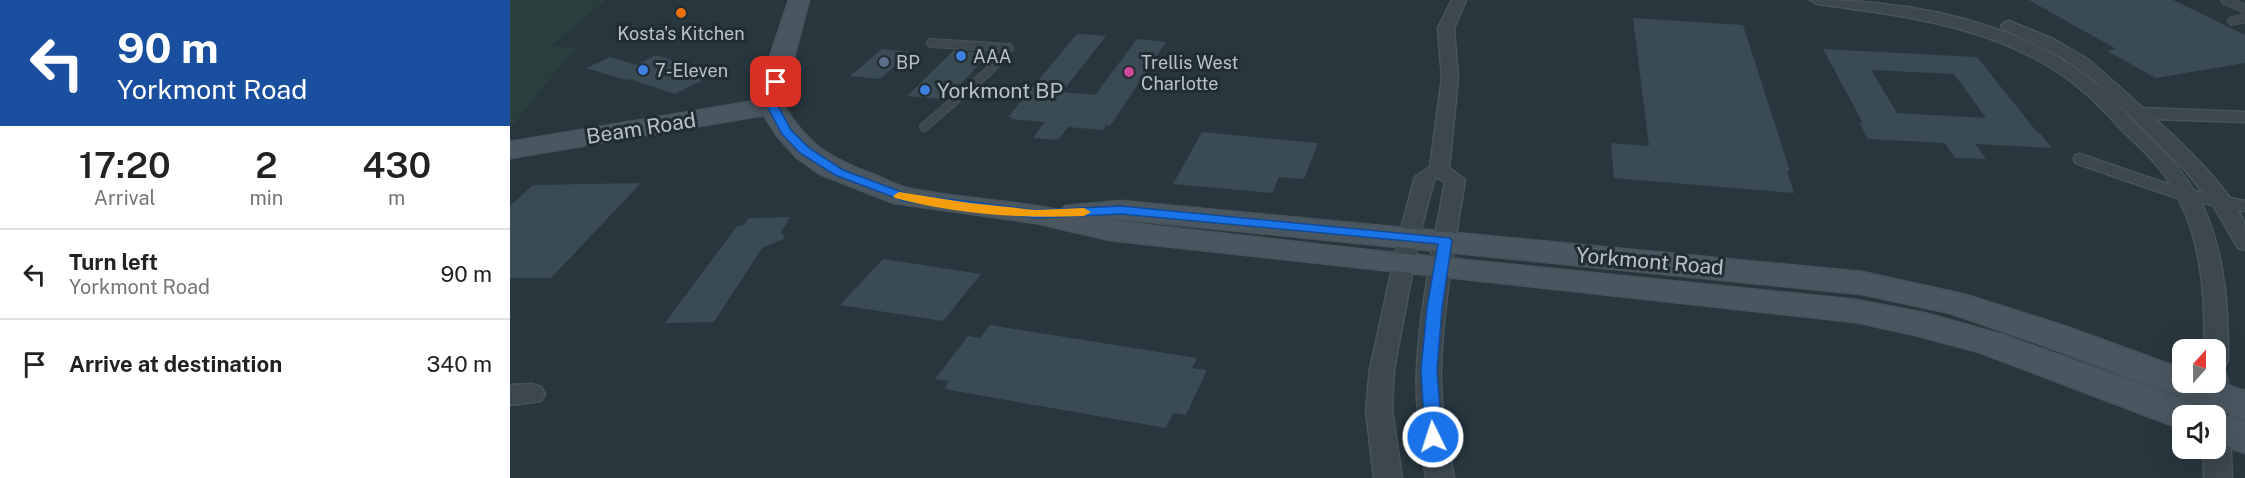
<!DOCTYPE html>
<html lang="en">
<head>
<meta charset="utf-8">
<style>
	:root { --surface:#fff; --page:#f6f6f6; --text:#222; --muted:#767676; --line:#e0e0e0 }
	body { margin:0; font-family:"Public Sans",sans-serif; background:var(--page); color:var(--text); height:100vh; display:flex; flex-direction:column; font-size:22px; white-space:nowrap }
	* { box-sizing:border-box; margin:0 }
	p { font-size:20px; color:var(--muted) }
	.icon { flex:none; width:33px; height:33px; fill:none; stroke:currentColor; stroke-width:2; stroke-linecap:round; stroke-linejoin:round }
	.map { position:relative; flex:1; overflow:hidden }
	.panel { display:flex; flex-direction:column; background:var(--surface); width:510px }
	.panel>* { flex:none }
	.hud { background:#1a4fa0; color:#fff; overflow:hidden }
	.needle { width:39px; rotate:21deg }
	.buttons { position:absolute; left:1662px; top:339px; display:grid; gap:12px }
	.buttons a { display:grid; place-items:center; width:54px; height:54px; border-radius:12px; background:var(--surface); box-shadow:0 6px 24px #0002; font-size:30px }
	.pin { position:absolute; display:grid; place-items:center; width:51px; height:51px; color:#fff; margin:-26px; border-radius:12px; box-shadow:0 3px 9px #0006 }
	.me { position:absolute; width:66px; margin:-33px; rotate:356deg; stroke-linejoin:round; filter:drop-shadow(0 0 4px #0008) }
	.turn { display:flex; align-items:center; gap:21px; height:126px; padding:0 18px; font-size:27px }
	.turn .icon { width:78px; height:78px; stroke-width:2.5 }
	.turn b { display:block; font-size:42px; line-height:51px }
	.eta { display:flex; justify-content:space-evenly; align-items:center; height:102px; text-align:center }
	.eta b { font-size:36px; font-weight:600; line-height:42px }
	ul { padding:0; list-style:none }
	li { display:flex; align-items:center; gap:18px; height:90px; padding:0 18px; border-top:2px solid var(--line) }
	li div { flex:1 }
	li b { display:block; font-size:22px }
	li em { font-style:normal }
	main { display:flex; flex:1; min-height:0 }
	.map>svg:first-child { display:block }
	.green { fill:#2a3f3d }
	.building { fill:#3b4b54; fill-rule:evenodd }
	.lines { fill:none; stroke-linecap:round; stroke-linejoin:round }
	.lane-far1-casing { stroke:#48535a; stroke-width:10 }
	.lane-casing { stroke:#48535a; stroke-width:13 }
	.street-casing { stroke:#48535a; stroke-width:3 }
	.secondary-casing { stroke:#48535a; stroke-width:3 }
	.lane-far1 { stroke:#3c474e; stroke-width:8 }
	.lane { stroke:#3c474e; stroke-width:10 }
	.street { fill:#3c474e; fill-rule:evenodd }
	.secondary { fill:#4a5761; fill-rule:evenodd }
	.route { fill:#1a73e8; stroke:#114b97; stroke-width:1.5 }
	.slow { fill:#f59e0b }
	.food-dot { fill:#e8710a; stroke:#212c33; stroke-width:2 }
	.shop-dot { fill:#3f7fe0; stroke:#212c33; stroke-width:2 }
	.service-dot { fill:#5c6f8a; stroke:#212c33; stroke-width:2 }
	.hotel-dot { fill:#d1479c; stroke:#212c33; stroke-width:2 }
	.labels { text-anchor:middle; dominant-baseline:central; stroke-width:6; stroke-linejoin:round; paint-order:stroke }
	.far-poi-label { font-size:18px; fill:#b8c2c9; stroke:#212c33; text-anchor:start }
	.poi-label { font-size:21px; fill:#b8c2c9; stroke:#212c33; text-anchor:start }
	.street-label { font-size:21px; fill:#b8c2c9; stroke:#212c33 }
</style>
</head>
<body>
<main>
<section class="panel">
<div class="hud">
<div class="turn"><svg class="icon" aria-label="left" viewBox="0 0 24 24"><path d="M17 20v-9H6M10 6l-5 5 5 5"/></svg><div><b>90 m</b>Yorkmont Road</div></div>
</div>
<div class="eta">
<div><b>17:20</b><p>Arrival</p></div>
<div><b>2</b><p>min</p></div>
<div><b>430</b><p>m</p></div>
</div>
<ul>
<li><svg class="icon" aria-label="left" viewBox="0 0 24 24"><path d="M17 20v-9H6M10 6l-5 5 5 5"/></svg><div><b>Turn left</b><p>Yorkmont Road</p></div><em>90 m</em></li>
<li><svg class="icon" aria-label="arrive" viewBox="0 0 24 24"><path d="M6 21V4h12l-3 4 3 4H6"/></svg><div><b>Arrive at destination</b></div><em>340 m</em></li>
</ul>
</section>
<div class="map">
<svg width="1735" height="478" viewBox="0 0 1735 478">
	<rect width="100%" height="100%" fill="#28363e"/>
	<polygon class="green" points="0,0 96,0 40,47 66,47 0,128"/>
	<g class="building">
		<polygon points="1519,0 1663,0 1735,35 1735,63 1646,78 1597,51 1606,49"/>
		<polygon points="1123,18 1233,25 1280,171 1277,171 1284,193 1104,178 1101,143 1139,146"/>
		<polygon points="570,34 596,36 552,92 585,95 627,39 656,42 600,126 596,125 593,130 558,127 548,140 523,138 535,122 501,119 502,117 498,117 566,35"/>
		<polygon points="372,49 401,52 370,79 340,76"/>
		<path d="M1313 49 1467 57 1527 132 1530 133 1542 148 1465 144 1476 159 1445 158 1435 143 1358 139 1349 122 1353 123ZM1361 70 1444 74 1476 118 1387 113Z"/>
		<polygon points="443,51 480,53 448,87 443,87 431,99 397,96"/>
		<polygon points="146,55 167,62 159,66 197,78 165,94 119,79 116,80 76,68 100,57 126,65"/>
		<polygon points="692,132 808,143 794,179 769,177 762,193 663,184"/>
		<polygon points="131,183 41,278 0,278 0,206 23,185"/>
		<polygon points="280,217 271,232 275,238 252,248 204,322 155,323 227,226 234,225 239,218"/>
		<polygon points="373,259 471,274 433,321 330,305"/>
		<polygon points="480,325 687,358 682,368 697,370 676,415 663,413 656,428 434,389 439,381 425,379 458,336 470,338"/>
	</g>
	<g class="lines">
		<g class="lane-far1-casing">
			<g id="lane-far1">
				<polyline points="1715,0 1735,9"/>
				<polyline points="1722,21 1735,18"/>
				<polyline points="414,127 479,71 499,48 421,43"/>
			</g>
		</g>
		<g class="lane-casing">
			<polyline id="lane" points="1569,159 1668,193 1735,206"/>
		</g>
		<g class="street-casing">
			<g id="street">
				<path d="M942 0H956L944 28 948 78 939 168 955 180C945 242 933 305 931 368 930 405 937 442 944 478H916C911 442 905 405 907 368 910 306 924 244 935 182L928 178 924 180 909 237 884 369 882 410 892 478H864L856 410 860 369 889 237 905 177 920 167 932 78 928 28Z"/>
				<path d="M1300 0C1396 0 1507 20 1584 82 1600 95 1614 112 1629 127 1658 155 1685 183 1699 221 1716 266 1718 313 1718 360L1715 366 1706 369V350H1694C1696 291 1691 229 1657 179 1646 161 1629 147 1614 132 1600 118 1587 102 1572 90 1499 28 1399 16 1307 4Z"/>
				<path d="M1499 21 1543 39 1579 60 1633 108 1735 112V122L1645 119C1673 144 1719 188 1734 222 1735 229 1735 242 1735 250L1728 248 1703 205 1675 170 1583 79 1550 56 1494 29 1491 26 1494 23Z"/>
				<polygon points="1706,371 1715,373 1718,380 1722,478 1694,478 1694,448 1706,448 1706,416 1694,416 1694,382 1706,382"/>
				<polygon points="22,384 31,387 35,394 31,401 0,405 0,385"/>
			</g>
		</g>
		<g class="secondary-casing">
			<g id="secondary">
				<path d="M279 0H299L284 57 274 106C298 147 324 160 367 176 378 181 389 187 401 189 451 199 502 200 551 211L555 206 611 201 1352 272 1456 295 1554 326 1672 369V382L1706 381 1735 391V420L1530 344 1440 313 1352 294 611 219 592 220 847 249 1346 300 1414 313 1493 335 1690 406 1695 416H1672V429L1469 352 1405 335 1346 322 600 240 526 223 384 203 310 174 286 157 267 136 254 115 0 158V142L251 100 260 57Z"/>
				<polygon points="1706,412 1735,422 1735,453 1706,442 1706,416 1696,416"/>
			</g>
		</g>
		<use href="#lane-far1" class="lane-far1"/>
		<use href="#lane" class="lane"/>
		<use href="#street" class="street"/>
		<use href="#secondary" class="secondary"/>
	</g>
	<polygon class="route" points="266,78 271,82 268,106 281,130 299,148 333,170 397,194 526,210 611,206 940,238 942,241 932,308 927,370 932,437 929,442 923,444 917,442 915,437 911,370 917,308 928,244 611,214 526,218 394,201 325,175 290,153 272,134 257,106 260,82"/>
	<path class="slow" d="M389 192 459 203 526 210 574 208 581 212 574 216C511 219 446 214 385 198L383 196Z"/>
	<circle class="food-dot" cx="171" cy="13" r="6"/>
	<g class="shop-dot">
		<circle cx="451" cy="56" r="6"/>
		<circle cx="133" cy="70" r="6"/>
		<circle cx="415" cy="90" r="6"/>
	</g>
	<circle class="service-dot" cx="374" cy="62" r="6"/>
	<circle class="hotel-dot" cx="619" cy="72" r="6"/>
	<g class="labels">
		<g class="far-poi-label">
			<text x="171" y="33" text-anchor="middle">Kosta's Kitchen</text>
			<text x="463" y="56">AAA</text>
			<text x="386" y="62">BP</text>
			<text x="631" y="62">Trellis West<tspan x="631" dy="21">Charlotte</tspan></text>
			<text x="145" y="70">7-Eleven</text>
		</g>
		<g class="poi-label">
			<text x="427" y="90">Yorkmont BP</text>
		</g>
		<g class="street-label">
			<text transform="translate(131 128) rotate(-9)">Beam Road</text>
			<text transform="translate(1140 261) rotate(5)">Yorkmont Road</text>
		</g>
	</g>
</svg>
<div class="buttons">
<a><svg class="needle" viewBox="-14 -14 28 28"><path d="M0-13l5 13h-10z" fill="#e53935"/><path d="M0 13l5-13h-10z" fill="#767676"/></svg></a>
<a><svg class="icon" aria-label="sound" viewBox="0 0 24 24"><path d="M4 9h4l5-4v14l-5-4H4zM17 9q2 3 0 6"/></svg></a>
</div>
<div class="pin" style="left:266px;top:82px;background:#d93025"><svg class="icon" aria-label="arrive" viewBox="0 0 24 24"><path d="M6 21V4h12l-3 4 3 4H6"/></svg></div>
<svg class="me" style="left:923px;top:437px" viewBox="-20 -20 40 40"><circle r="17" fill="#1a73e8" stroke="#fff" stroke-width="3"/><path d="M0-11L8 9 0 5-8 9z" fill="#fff"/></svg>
</div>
</main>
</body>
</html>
